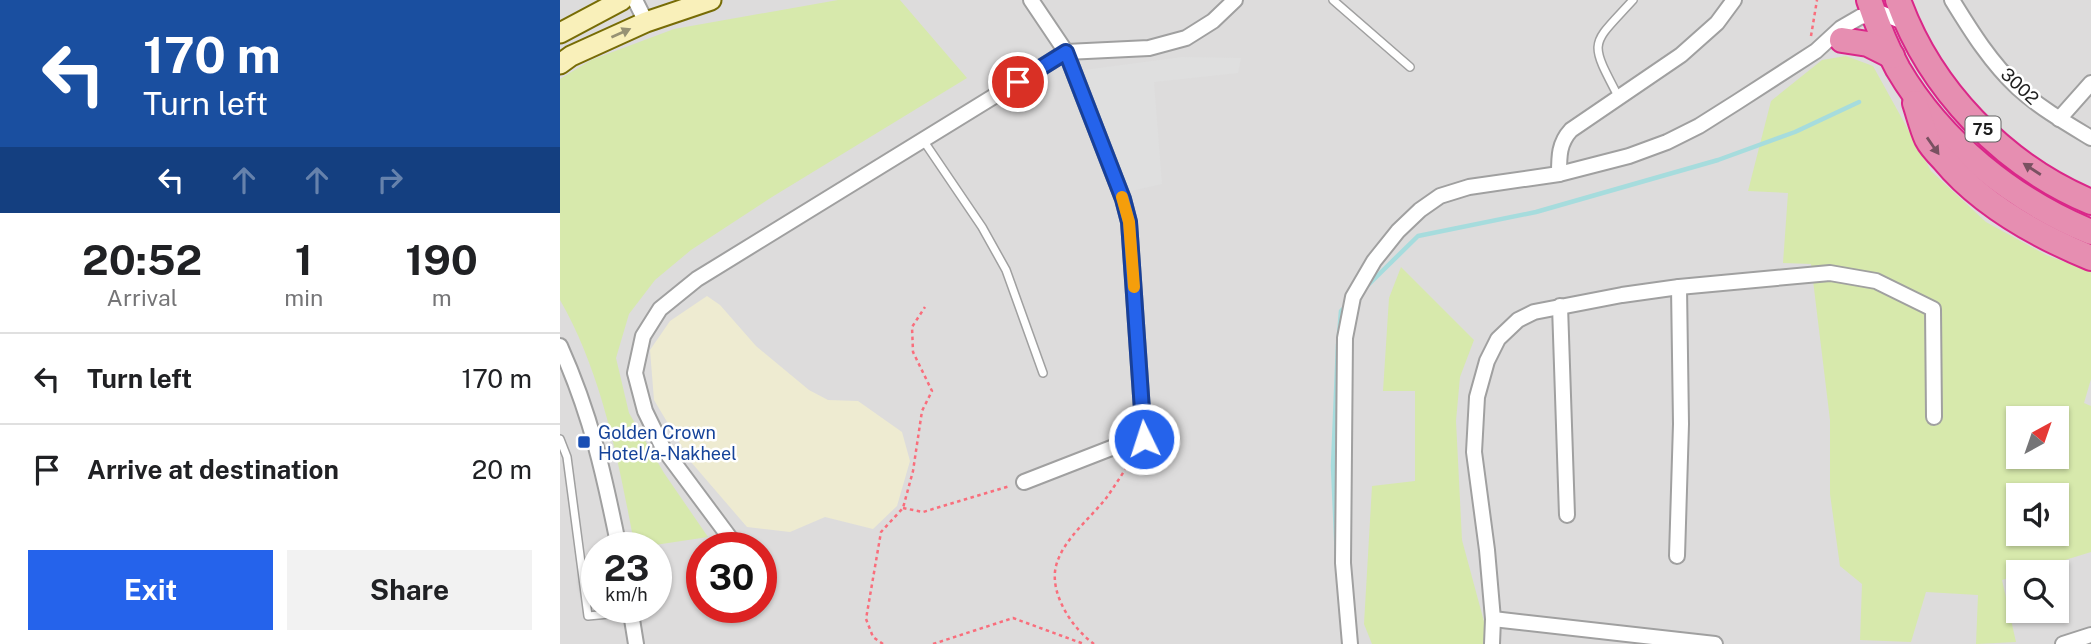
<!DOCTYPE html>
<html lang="en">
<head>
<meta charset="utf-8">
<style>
	:root { --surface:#fff; --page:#f2f2f2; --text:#202124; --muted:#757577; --line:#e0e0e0; --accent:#2563eb }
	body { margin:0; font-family:"Public Sans",sans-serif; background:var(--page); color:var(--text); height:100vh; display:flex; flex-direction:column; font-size:26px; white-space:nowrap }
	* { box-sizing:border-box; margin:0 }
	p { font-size:23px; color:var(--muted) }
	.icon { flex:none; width:38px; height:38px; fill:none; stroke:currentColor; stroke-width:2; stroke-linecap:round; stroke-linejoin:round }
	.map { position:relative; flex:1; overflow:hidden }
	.drawer { display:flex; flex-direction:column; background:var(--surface); width:560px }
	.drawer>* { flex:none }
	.hud { background:#1a4fa0; color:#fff; overflow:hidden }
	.needle { width:46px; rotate:40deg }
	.buttons { position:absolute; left:1446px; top:406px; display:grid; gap:14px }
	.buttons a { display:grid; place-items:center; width:63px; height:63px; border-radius:0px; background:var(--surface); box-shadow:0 2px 5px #0004; font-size:35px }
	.speed { position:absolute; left:21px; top:532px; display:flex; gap:14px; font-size:35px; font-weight:700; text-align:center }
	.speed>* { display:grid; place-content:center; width:91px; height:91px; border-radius:50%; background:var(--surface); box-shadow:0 2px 5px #0004; line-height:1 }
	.speed small { font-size:18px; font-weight:400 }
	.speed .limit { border:10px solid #d22; background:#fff; color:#111 }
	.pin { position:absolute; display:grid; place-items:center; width:60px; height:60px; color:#fff; margin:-30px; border:4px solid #fff; border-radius:50%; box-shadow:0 2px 7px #0007 }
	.me { position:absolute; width:77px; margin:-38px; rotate:356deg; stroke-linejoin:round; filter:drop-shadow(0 0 5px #0008) }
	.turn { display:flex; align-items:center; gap:24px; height:147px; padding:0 28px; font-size:32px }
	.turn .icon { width:91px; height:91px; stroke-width:2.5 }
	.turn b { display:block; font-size:49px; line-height:60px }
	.lanes { display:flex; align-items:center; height:66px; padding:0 28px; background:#0003; justify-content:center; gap:35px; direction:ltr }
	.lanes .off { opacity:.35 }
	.eta { display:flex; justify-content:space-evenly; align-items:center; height:119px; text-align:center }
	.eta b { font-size:42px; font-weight:700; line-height:49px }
	.cta { display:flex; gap:14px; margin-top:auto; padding:14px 28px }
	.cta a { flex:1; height:80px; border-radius:0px; background:var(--accent); color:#fff; font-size:28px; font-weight:700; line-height:80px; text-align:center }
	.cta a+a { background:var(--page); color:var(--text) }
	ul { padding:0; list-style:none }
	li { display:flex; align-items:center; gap:21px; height:91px; padding:0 28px; border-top:2px solid var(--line) }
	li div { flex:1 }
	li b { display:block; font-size:26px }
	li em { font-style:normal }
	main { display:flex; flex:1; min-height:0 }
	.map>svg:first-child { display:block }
	.residential { fill:#dddcdc; fill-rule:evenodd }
	.farmland { fill:#eeebd1 }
	.grass { fill:#d7e9ac; fill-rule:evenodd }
	.parking { fill:#dfdfdf }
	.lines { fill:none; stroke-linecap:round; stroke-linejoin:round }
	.stream { stroke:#a6dcdd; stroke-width:4.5 }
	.lane-casing { stroke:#a0a0a0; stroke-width:10 }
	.street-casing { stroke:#a0a0a0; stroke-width:18 }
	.secondary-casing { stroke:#776c06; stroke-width:23 }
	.highway-casing { stroke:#da2789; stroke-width:28 }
	.path { stroke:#f96e7c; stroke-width:2.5; stroke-dasharray:3.5 3.5; stroke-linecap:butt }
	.lane { stroke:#fff; stroke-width:7 }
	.street { stroke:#fff; stroke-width:14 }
	.secondary { stroke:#f9f0ba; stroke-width:19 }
	.highway { stroke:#e68eb1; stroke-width:24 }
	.oneway { fill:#979274 }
	.oneway2 { fill:#795161 }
	.route-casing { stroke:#184099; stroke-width:18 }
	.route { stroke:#2563eb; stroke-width:12 }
	.slow { stroke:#f59e0b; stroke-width:12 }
	.transit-dot { fill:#1a4fb4; stroke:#fff; stroke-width:2.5 }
	.labels { text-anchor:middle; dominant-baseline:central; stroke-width:5; stroke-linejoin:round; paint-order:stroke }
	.shield { fill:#fff; stroke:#626262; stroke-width:2 }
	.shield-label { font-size:16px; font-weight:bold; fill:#1f1f1f }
	.street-label { font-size:18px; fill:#1f1f1f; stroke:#fff }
	.transit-label { font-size:18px; fill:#164399; stroke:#fff; text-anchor:start }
</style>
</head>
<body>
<main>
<section class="drawer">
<div class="hud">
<div class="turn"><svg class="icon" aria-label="left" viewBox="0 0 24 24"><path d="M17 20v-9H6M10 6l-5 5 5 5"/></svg><div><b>170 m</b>Turn left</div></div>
<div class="lanes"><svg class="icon" aria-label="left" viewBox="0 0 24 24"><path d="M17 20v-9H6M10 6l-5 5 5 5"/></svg><svg class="icon off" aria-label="ahead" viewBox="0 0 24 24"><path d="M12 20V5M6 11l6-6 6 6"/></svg><svg class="icon off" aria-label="ahead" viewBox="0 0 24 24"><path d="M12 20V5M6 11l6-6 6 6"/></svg><svg class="icon off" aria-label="right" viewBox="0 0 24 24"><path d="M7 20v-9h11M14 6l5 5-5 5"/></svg></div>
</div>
<div class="eta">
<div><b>20:52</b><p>Arrival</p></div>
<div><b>1</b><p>min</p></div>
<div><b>190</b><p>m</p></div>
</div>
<ul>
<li><svg class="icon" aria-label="left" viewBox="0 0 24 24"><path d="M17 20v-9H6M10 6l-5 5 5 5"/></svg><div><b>Turn left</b></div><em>170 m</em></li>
<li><svg class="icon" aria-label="arrive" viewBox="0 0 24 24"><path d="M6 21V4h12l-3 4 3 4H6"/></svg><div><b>Arrive at destination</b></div><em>20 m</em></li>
</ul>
<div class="cta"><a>Exit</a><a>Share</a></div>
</section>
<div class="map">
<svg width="1531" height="644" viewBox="0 0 1531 644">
	<rect width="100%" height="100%" fill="#f0eae6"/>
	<path class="residential" d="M0 0H1531V644H0ZM1458 418H1496V457H1458ZM1458 495H1496V534H1458ZM37 548H96V607H37ZM142 548H201V607H142ZM1458 572H1496V611H1458Z"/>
	<polygon class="farmland" points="147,296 160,305 196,346 249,390 268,400 298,401 342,432 350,461 337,506 313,529 265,517 230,532 187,527 131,462 94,400 90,350 110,321"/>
	<g class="grass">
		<path d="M278 0H340L407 78 212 197 131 250 95 280 69 314 56 358 69 413 104 473 148 537 75 548C59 464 43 375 0 300V79L31 60 114 29Z"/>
		<path d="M1286 56 1313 66 1371 171 1426 222 1486 255 1531 272V379L1524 403 1531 406V552L1466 572H1458V575L1442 580 1456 642 1416 644 1418 595 1366 592 1351 642 1300 640 1302 584 1280 566 1270 494V420L1251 264 1223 263 1228 193 1188 191 1211 101 1262 60ZM1458 418H1496V457H1458ZM1458 495H1496V534H1458Z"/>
		<polygon points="841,267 914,340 900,377 896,421 902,540 926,629 923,644 812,644 804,624 812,486 855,481 855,391 823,391 829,298"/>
	</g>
	<polygon class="parking" points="622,57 681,58 678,73 594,82 602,184 567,192 524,70"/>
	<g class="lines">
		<g class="stream">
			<polyline points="806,287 858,236 976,212 1158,160 1235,132 1299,102"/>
			<polyline points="779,335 781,311 787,305"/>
			<polyline points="777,559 773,466 778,344"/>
		</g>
		<g class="lane-casing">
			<g id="lane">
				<polyline points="773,0 850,67"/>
				<path d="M1058 96C1028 39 1031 46 1073 0"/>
				<polyline points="363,140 422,227 446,270 483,373"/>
				<polyline points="0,439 7,457 28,616 70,612"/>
			</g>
		</g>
		<g class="street-casing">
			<g id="street">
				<polyline points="75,0 86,22"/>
				<path d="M1392 0C1411 31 1431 63 1458 88 1480 108 1506 123 1531 138"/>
				<polyline points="1499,119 1531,83"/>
				<path d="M999 174C999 156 999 143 1011 130L1121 55 1157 23 1174 0"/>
				<polyline points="1000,306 1007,515"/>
				<path d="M0 346C31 415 44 474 59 548"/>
				<polyline points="464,482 554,447 584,439 569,222 563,199 506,52 471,0"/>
				<polyline points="181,548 170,538 103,448 85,411 75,373 83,336 100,309 137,279 506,52 589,48 626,38 653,21 675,0"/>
				<polyline points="1117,556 1121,424 1119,287"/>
				<polyline points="70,607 76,644"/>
				<polyline points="933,619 1155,644"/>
				<polyline points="790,644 783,563 785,338 793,297 814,261 838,231 860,210 880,196 909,187 999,174 1069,156 1107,142 1139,126 1177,102 1256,51 1281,28 1300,17 1321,13 1346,23"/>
				<polyline points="932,644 933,619 927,550 914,452 917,397 927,361 938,339 958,320 974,312 1062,295 1119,287 1270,273 1316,281 1373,309 1374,417"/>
				<polyline points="1503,644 1531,635"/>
			</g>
		</g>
		<g class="secondary-casing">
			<g id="secondary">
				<polyline points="0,33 62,0"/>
				<polyline points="0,64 11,56 86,22 151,0"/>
			</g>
		</g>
		<g class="highway-casing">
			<g id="highway">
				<path d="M1309 0C1317 24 1326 47 1338 69 1381 142 1453 200 1531 232"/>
				<path d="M1338 0C1370 89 1443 165 1531 202"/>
				<polyline points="1282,40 1308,44 1332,56"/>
				<path d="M1355 103C1359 115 1362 128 1367 139 1371 147 1378 154 1384 160 1422 206 1478 236 1531 258"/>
			</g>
		</g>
		<g class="path">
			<polyline points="1251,36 1257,0"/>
			<polyline points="343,508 363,512 450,486"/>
			<polyline points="323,644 313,637 306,619 321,532 343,508 353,471 362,411 372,391 353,352 352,327 365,307"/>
			<polyline points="373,644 453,618 524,644"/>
			<path d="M534 644C513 629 489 594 496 566 503 539 530 519 547 497 556 484 565 470 573 457"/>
		</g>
		<use href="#lane" class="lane"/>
		<use href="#street" class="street"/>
		<use href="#secondary" class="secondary"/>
		<use href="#highway" class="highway"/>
	</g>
	<defs><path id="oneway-solid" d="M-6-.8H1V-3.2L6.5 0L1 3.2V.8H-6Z" transform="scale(1.75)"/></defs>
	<use class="oneway" href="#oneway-solid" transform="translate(61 33) rotate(-24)"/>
	<g class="oneway2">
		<use href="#oneway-solid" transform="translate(1373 146) rotate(55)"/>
		<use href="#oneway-solid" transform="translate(1472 169) rotate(-147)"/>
	</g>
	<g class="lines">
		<g class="route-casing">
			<polyline id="route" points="458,82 506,52 563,199 569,222 584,439"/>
		</g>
		<use href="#route" class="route"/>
		<polyline class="slow" points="562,197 569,222 574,287"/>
	</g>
	<rect class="transit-dot" x="17" y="435" width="14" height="14" rx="3.5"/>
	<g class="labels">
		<rect class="shield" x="1405.5" y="116.5" width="35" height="25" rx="5"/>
		<g class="shield-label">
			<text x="1423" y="129">75</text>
		</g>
		<g class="street-label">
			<text transform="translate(1460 86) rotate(43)">3002</text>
		</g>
		<g class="transit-label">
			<text x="38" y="432">Golden Crown<tspan x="38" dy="21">Hotel/a-Nakheel</tspan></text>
		</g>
	</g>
</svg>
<div class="buttons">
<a><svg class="needle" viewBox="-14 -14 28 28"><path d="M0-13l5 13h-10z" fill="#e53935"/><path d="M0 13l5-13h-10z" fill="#757577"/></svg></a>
<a><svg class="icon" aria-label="sound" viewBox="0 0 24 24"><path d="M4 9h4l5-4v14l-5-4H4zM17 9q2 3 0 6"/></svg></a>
<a><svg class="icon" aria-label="search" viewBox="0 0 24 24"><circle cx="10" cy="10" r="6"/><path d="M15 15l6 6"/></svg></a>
</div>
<div class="speed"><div>23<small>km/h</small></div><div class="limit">30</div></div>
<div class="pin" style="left:458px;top:82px;background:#d93025"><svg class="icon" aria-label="arrive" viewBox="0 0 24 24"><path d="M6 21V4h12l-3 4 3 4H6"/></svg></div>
<svg class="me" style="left:584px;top:439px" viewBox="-20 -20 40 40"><circle r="17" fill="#2563eb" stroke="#fff" stroke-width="3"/><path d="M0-11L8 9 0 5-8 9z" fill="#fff"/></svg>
</div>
</main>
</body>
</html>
